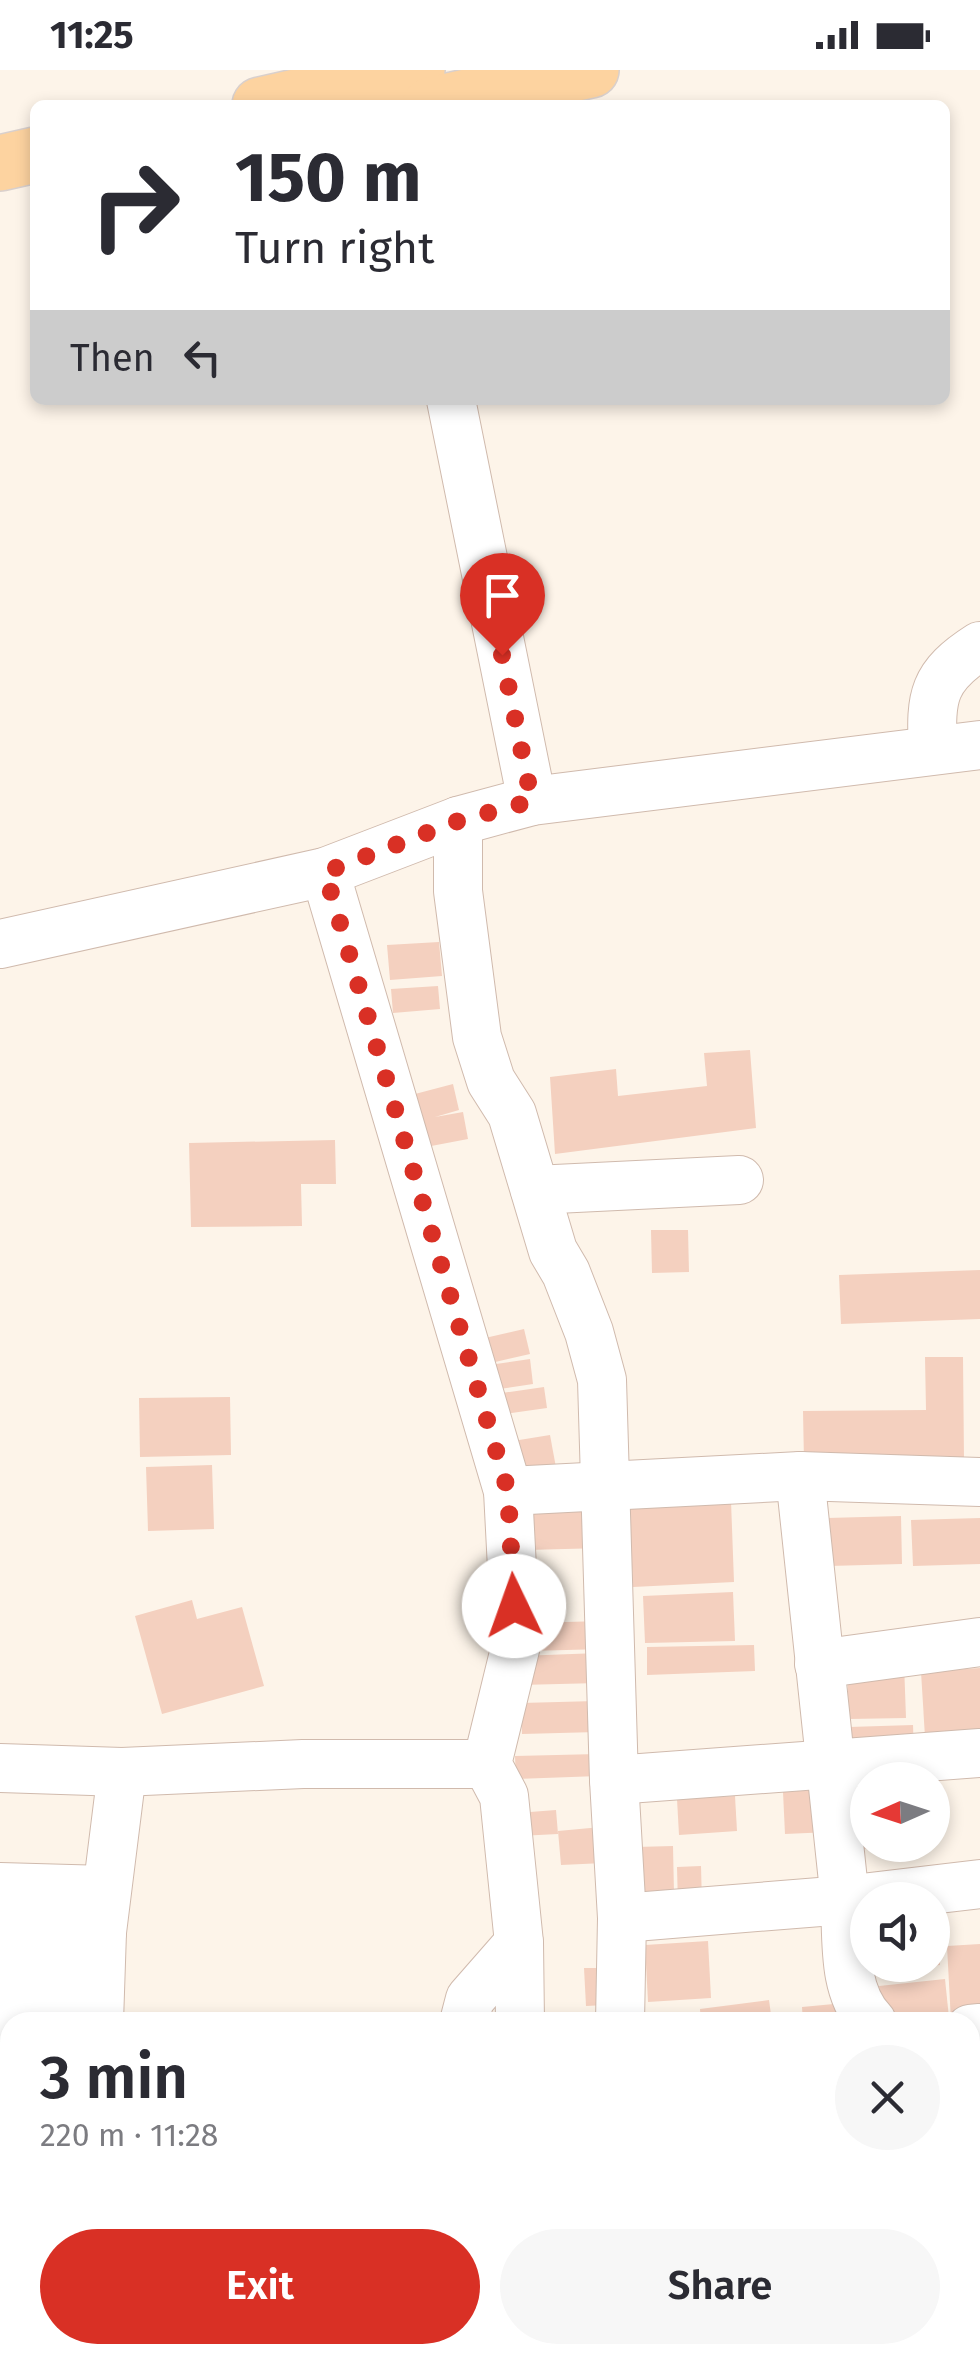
<!DOCTYPE html>
<html lang="en">
<head>
<meta charset="utf-8">
<style>
	:root { --surface:#fff; --page:#f7f7f7; --text:#2b2b33; --muted:#7c7c81; --accent:#d93025 }
	body { margin:0; font-family:"Fira Sans",sans-serif; background:var(--page); color:var(--text); height:100vh; display:flex; flex-direction:column; font-size:38px; white-space:nowrap }
	* { box-sizing:border-box; margin:0 }
	p { font-size:32px; color:var(--muted) }
	.icon { flex:none; width:55px; height:55px; fill:none; stroke:currentColor; stroke-width:2; stroke-linecap:round; stroke-linejoin:round }
	.map { position:relative; flex:1; overflow:hidden }
	.sheet { position:absolute; left:0px; top:1942px; width:980px; height:352px; display:flex; flex-direction:column; background:var(--surface); border-radius:30px 30px 0 0; box-shadow:0 5px 15px #0003 }
	.sheet>* { flex:none }
	.banner { position:absolute; left:30px; top:30px; width:920px; height:305px; border-radius:15px; box-shadow:0 5px 15px #0003; background:#fff; color:var(--text); overflow:hidden }
	.needle { width:65px; rotate:267deg }
	.controls { position:absolute; left:850px; top:1692px; display:grid; gap:20px }
	.controls a { display:grid; place-items:center; width:100px; height:100px; border-radius:50%; background:var(--surface); box-shadow:0 5px 15px #0003; font-size:50px }
	.pin { position:absolute; display:grid; place-items:center; width:85px; height:85px; color:#fff; margin:-102px -42px; border-radius:50% 50% 50% 0; rotate:-45deg; box-shadow:0 0 10px #0007 }
	.pin .icon { rotate:45deg }
	.me { position:absolute; width:110px; margin:-55px; rotate:357deg; stroke-linejoin:round; filter:drop-shadow(0 0 8px #0008) }
	.turn { display:flex; align-items:center; gap:35px; height:210px; padding:0 40px; font-size:45px }
	.turn .icon { width:130px; height:130px; stroke-width:2.5 }
	.turn b { display:block; font-size:70px; line-height:85px }
	.then { display:flex; align-items:center; height:95px; padding:0 40px; background:#0003; gap:20px; font-size:38px }
	.round { display:grid; place-items:center; flex:none; width:105px; height:105px; border-radius:52px; background:var(--page) }
	.overview { display:flex; align-items:center; justify-content:space-between; height:170px; padding:0 40px }
	h1 { font-size:60px; font-weight:600; line-height:75px }
	.primary-button { display:flex; gap:20px; margin-top:auto; padding:20px 40px }
	.primary-button a { flex:1; height:115px; border-radius:60px; background:var(--accent); color:#fff; font-size:40px; font-weight:600; line-height:115px; text-align:center }
	.primary-button a+a { background:var(--page); color:var(--text) }
	.status { display:flex; justify-content:space-between; align-items:center; height:70px; padding:0 50px; background:var(--surface); direction:ltr }
	.status svg { height:28px; fill:currentColor }
	.map>svg:first-child { display:block }
	.building { fill:#f4d0bf }
	.lines { fill:none; stroke-linecap:round; stroke-linejoin:round }
	.minor-casing { stroke:#d0baad; stroke-width:50 }
	.major-casing { stroke:#d9d0cd; stroke-width:58 }
	.minor { stroke:#fff; stroke-width:48 }
	.major { stroke:#fdd3a0; stroke-width:55 }
	.route { stroke:#d93025; stroke-width:18; stroke-dasharray:0 32.4 }
</style>
</head>
<body>
<div class="status"><b>11:25</b><svg viewBox="0 0 49 12"><path d="M0 12V9h3v3zM5 12V6h3v6zM10 12V3h3v9zM15 12V0h3v12zM26 1h20v11H26zM47 4h2v5h-2z"/></svg></div>
<div class="map">
<svg width="980" height="2293" viewBox="0 0 980 2293">
	<rect width="100%" height="100%" fill="#fdf4e9"/>
	<g class="building">
		<polygon points="439,872 442,906 390,910 387,875"/>
		<polygon points="438,916 440,939 393,943 391,919"/>
		<polygon points="750,980 756,1058 555,1084 550,1007 616,999 618,1026 707,1016 704,983"/>
		<polygon points="453,1014 459,1040 435,1047 463,1042 468,1069 426,1077 415,1024"/>
		<polygon points="335,1070 336,1114 301,1114 302,1156 191,1157 189,1073"/>
		<polygon points="651,1160 688,1160 689,1202 652,1203"/>
		<polygon points="980,1200 980,1249 841,1254 839,1205"/>
		<polygon points="524,1259 530,1284 491,1293 485,1268"/>
		<polygon points="925,1287 963,1287 964,1390 804,1392 803,1341 926,1340"/>
		<polygon points="530,1289 533,1314 493,1320 489,1295"/>
		<polygon points="544,1317 547,1338 505,1344 502,1323"/>
		<polygon points="230,1327 231,1385 140,1387 139,1328"/>
		<polygon points="550,1365 557,1403 518,1409 513,1371"/>
		<polygon points="212,1395 214,1459 148,1461 146,1397"/>
		<polygon points="731,1431 734,1512 633,1517 629,1435"/>
		<polygon points="601,1441 603,1478 527,1480 526,1444"/>
		<polygon points="901,1446 902,1494 829,1496 827,1448"/>
		<polygon points="980,1448 980,1494 913,1496 911,1450"/>
		<polygon points="733,1522 735,1571 645,1573 643,1526"/>
		<polygon points="192,1530 197,1549 242,1537 264,1616 162,1644 135,1546"/>
		<polygon points="604,1551 604,1579 528,1581 527,1553"/>
		<polygon points="754,1575 755,1601 647,1605 647,1577"/>
		<polygon points="599,1583 599,1613 520,1615 519,1586"/>
		<polygon points="904,1593 906,1648 849,1649 847,1595"/>
		<polygon points="980,1598 980,1679 926,1683 921,1602"/>
		<polygon points="596,1631 597,1662 522,1664 521,1633"/>
		<polygon points="913,1655 914,1684 850,1686 849,1657"/>
		<polygon points="598,1684 599,1706 516,1709 515,1686"/>
		<polygon points="828,1719 830,1762 785,1764 783,1722"/>
		<polygon points="735,1726 737,1761 679,1765 677,1729"/>
		<polygon points="868,1731 868,1775 880,1775 880,1778 856,1779 854,1732"/>
		<polygon points="556,1740 558,1764 519,1766 517,1743"/>
		<polygon points="601,1757 604,1793 561,1795 558,1761"/>
		<polygon points="673,1776 674,1824 637,1825 636,1777"/>
		<polygon points="701,1796 702,1834 678,1835 677,1797"/>
		<polygon points="932,1839 937,1839 940,1895 932,1896"/>
		<polygon points="708,1871 711,1928 648,1932 645,1875"/>
		<polygon points="980,1874 980,1950 951,1951 947,1876"/>
		<polygon points="584,1898 604,1898 606,1935 586,1936"/>
		<polygon points="945,1909 949,1948 883,1952 879,1916"/>
		<polygon points="769,1930 772,1952 701,1952 700,1939"/>
		<polygon points="855,1932 858,1952 803,1952 802,1937"/>
		<polygon points="977,2210 978,2247 970,2248 970,2211"/>
		<rect x="9" y="2285" width="49" height="8"/>
		<polygon points="82,2285 131,2285 132,2293 82,2293"/>
	</g>
	<g class="lines">
		<g class="minor-casing">
			<g id="minor">
				<polyline points="451,330 532,731"/>
				<path d="M933 680C930 626 933 606 980 576"/>
				<polyline points="458,751 458,821 477,967 491,1011 512,1044 553,1181 566,1203 589,1262 602,1310 614,1710 622,1848 620,1952"/>
				<polyline points="325,802 508,1421 516,1575 487,1694 504,1726 519,1873 520,1952"/>
				<polyline points="0,874 325,802 458,751 532,731 980,675"/>
				<polyline points="535,1120 739,1110"/>
				<path d="M800 1406 845 1830C847 1870 842 1921 872 1952"/>
				<polyline points="508,1421 800,1406 980,1412"/>
				<polyline points="819,1594 980,1572"/>
				<polyline points="0,1698 122,1702 303,1694 487,1694"/>
				<polyline points="614,1710 980,1683"/>
				<polyline points="0,1817 106,1820"/>
				<polyline points="622,1848 845,1830 980,1814"/>
				<polyline points="0,1862 102,1862"/>
				<polyline points="0,1900 99,1896"/>
				<polyline points="0,1947 99,1938"/>
				<polyline points="99,1952 102,1862 122,1702"/>
				<polyline points="464,1952 470,1929 519,1873"/>
				<polyline points="970,1959 980,1958"/>
				<polyline points="980,2101 974,2130 980,2189"/>
				<polyline points="0,2283 10,2193"/>
				<polyline points="591,2285 593,2293"/>
				<polyline points="157,2293 157,2285"/>
				<polyline points="408,2293 410,2285"/>
			</g>
		</g>
		<g class="major-casing">
			<g id="major">
				<polyline points="260,35 417,0"/>
				<polyline points="430,35 591,0"/>
				<polyline points="0,93 35,85"/>
			</g>
		</g>
		<use href="#minor" class="minor"/>
		<use href="#major" class="major"/>
	</g>
	<g class="lines">
		<polyline class="route" points="502,585 532,731 458,751 325,802 508,1421 514,1536"/>
	</g>
</svg>
<div class="controls">
<a><svg class="needle" viewBox="-14 -14 28 28"><path d="M0-13l5 13h-10z" fill="#e53935"/><path d="M0 13l5-13h-10z" fill="#7c7c81"/></svg></a>
<a><svg class="icon" aria-label="sound" viewBox="0 0 24 24"><path d="M4 9h4l5-4v14l-5-4H4zM17 9q2 3 0 6"/></svg></a>
</div>
<div class="pin" style="left:502px;top:585px;background:#d93025"><svg class="icon" aria-label="arrive" viewBox="0 0 24 24"><path d="M6 21V4h12l-3 4 3 4H6"/></svg></div>
<svg class="me" style="left:514px;top:1536px" viewBox="-20 -20 40 40"><circle r="19" fill="#fff"/><path d="M0-13L10 11 0 6-10 11z" fill="#d93025"/></svg>
<div class="banner">
<div class="turn"><svg class="icon" aria-label="right" viewBox="0 0 24 24"><path d="M7 20v-9h11M14 6l5 5-5 5"/></svg><div><b>150 m</b>Turn right</div></div>
<div class="then">Then<svg class="icon" aria-label="left" viewBox="0 0 24 24"><path d="M17 20v-9H6M10 6l-5 5 5 5"/></svg></div>
</div>
<section class="sheet">
<div class="overview"><div><h1>3 min</h1><p>220 m · 11:28</p></div><a class="round"><svg class="icon" aria-label="close" viewBox="0 0 24 24"><path d="M6 6l12 12M18 6L6 18"/></svg></a></div>
<div class="primary-button"><a>Exit</a><a>Share</a></div>
</section>
</div>
</body>
</html>
